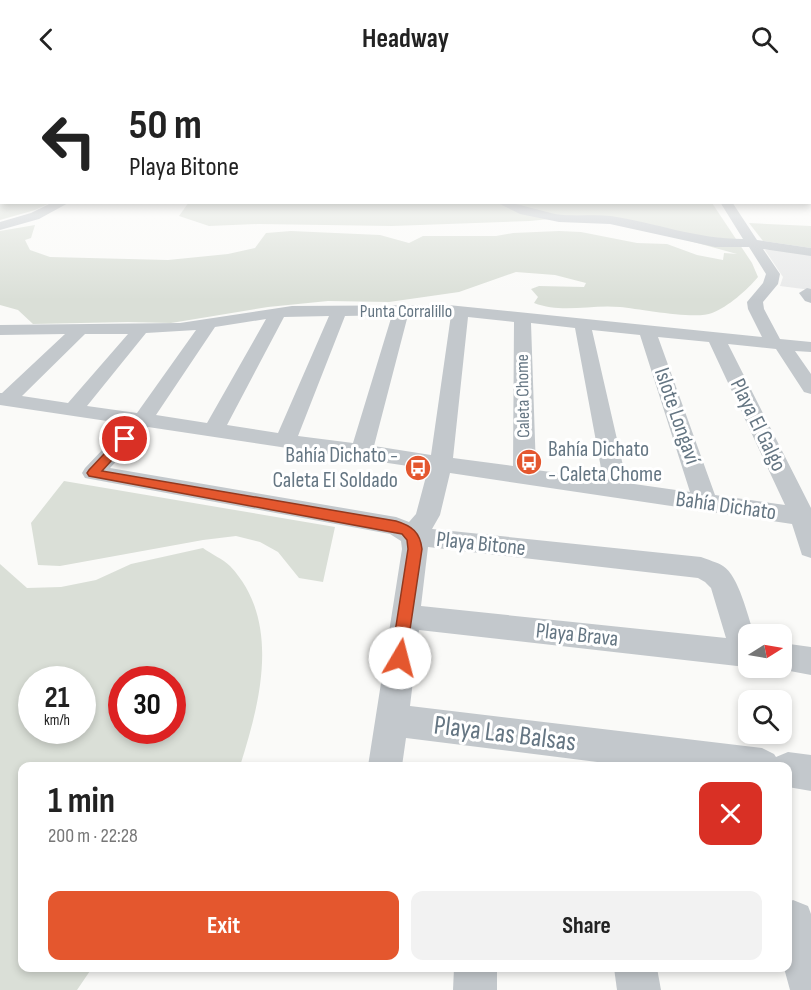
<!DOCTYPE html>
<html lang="en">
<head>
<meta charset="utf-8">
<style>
	:root { --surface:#fff; --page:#f2f2f2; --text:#222; --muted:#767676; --accent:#e4572e }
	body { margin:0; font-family:"Sofia Sans Condensed",sans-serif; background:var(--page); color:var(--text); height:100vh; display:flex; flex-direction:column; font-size:22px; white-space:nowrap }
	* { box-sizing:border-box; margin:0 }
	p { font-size:20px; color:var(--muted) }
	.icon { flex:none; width:33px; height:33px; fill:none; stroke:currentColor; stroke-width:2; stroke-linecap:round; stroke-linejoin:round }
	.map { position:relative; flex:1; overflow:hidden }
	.side { position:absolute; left:18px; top:684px; width:774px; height:210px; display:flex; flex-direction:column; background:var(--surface); border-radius:12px; box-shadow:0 3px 9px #0003 }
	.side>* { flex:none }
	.top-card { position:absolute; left:0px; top:0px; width:812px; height:126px; box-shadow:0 3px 9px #0003; background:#fff; color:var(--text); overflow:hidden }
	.needle { width:39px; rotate:79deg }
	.buttons { position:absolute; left:738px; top:546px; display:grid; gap:12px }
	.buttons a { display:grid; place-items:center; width:54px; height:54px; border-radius:12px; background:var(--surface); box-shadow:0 3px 9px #0003; font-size:30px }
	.speed { position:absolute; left:18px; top:588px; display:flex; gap:12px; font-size:30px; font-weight:700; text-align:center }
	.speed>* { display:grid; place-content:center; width:78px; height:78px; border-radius:50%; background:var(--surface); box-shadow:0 3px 9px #0003; line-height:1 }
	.speed small { font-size:15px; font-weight:400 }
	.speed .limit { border:9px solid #d22; background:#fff; color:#111 }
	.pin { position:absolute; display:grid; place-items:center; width:51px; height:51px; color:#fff; margin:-26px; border:3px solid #fff; border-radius:50%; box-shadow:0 2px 6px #0007 }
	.me { position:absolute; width:66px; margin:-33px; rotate:8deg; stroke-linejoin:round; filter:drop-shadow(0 0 4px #0008) }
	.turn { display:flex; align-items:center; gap:21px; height:126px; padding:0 30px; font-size:27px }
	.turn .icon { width:78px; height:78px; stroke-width:2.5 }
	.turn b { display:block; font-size:42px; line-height:51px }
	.round { display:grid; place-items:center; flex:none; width:63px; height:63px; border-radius:12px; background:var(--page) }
	.head { display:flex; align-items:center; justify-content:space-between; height:102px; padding:0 30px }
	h1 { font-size:36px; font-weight:700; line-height:45px }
	.action { display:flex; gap:12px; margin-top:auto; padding:12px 30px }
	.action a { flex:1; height:69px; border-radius:12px; background:var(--accent); color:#fff; font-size:24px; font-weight:700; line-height:69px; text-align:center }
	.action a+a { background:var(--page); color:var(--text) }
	header { display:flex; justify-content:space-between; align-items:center; height:78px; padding:0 30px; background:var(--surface); font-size:27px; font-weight:700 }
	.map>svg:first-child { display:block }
	.built { fill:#e8e9e9 }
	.green { fill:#dadfd7; fill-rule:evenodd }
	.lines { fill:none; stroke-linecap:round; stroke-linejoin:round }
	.minor { fill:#c3c8cc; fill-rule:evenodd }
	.route { fill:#e4572e; stroke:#94391e; stroke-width:1.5 }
	.labels { text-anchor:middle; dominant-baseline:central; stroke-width:6; stroke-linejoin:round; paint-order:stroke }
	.far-street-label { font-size:18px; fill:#657683; stroke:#fff }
	.street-label { font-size:22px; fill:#657683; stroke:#fff }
	.poi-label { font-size:22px; fill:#657683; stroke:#fff; text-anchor:start }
	.near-street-label { font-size:27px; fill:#657683; stroke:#fff }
</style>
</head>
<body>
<header><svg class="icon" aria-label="back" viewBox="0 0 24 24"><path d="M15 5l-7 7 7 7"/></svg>Headway<svg class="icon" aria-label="search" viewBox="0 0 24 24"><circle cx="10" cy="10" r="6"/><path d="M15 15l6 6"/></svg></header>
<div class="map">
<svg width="811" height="912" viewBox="0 0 811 912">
	<rect width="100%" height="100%" fill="#fafaf8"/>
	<polygon class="built" points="770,171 811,177 811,212 780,208 783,199 765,172"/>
	<g class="green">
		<polygon points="0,94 2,124 50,125 35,132 0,142"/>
		<path d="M189 124 712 125 752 185 758 199C747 212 728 229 712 235 696 242 640 231 620 229 591 226 563 236 534 225L538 219 531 211 539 208 584 209 586 205 555 197 516 194 459 214 389 224 328 223 268 229 171 245 128 244 33 246 18 232 0 227V153L35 147 31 160 25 162 30 172 50 179 168 182 228 176 255 170 266 155 291 153 380 157 409 165 423 158H496L513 155 559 153 581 154 637 165 667 166 697 177 723 182 724 175 737 176 610 141 559 140 530 143 392 148 258 146 209 148 179 138Z"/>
		<polygon points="749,145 811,148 811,170 763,163"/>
		<polygon points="64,403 335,449 323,504 299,500 278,474 260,464 236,458 203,462 60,488 38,487 31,445"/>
		<path d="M203 470C211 476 223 481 230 488 282 543 260 625 240 688H22V890H92L77 912H0V486L27 510 61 509 96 502 131 486ZM32 602H82V652H32ZM122 602H172V652H122Z"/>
	</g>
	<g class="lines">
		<g class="minor">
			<rect x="810" y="107" width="1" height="6"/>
			<polygon points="53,124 70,124 39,141 0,152 0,144 31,135"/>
			<path d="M496 124C517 124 535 132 555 136 574 139 593 136 611 138 656 145 697 161 743 161L720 124H732L757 162 811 170V178L763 171 780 196 778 206 763 224 764 231 780 261 811 264V274L795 273 811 296V316L804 314 776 271 728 266 811 430V480L802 477 792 446 450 395 440 437 432 451 701 479C708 482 717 484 723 488 739 498 748 539 754 556H748V589H746L419 552 410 628 762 670 774 676 776 679 788 674 811 677V713L788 709V688H629L406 660 402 688H368L402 471 401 463 390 456 85 400 82 395 85 390 127 346 0 327V315H2L65 256 0 257V247L180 245 292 228 448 227 762 259 748 231 747 224 763 205 766 196 749 169H715L610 146 559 144 520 136ZM392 237 353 365 298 358 345 238ZM408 237H451L431 377 374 368ZM329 238 278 355 227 347 284 239ZM468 239 514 244 513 388 453 380ZM266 241 207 345 156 337 215 249ZM531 245 575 250 603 401 536 392ZM196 252 137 335 87 328 146 255ZM592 252 640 257 690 414 627 405ZM85 256H128L68 325 22 318ZM658 259 709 264 785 427 715 417ZM148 349 428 391 416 436 409 444 396 439 110 390ZM428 469 698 500 705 504 711 510 726 560 421 528Z"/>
			<polygon points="807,210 811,211 811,225 805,223 799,215"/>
			<polygon points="782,565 811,569 811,597 774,590 782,590"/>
			<polygon points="793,822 808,828 811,836 811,912 790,912 784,890 788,890 788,825"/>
			<polygon points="454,890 497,890 497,912 453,912"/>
			<polygon points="614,890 657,890 661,912 617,912"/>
		</g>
	</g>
	<linearGradient id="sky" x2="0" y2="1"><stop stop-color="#96bcdc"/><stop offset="0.42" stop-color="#fdfdfc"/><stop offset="1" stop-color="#fdfdfc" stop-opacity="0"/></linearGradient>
	<rect width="811" height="222" fill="url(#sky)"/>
	<path class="route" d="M125 357 131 361 102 393 396 443C412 448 420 454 422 471L405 585 400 587 394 585 391 580 408 471 407 462 402 456 89 398 87 395 89 392 121 358Z"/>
	<defs>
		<g id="bus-disc" transform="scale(1.35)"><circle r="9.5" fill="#e4572e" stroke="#fff"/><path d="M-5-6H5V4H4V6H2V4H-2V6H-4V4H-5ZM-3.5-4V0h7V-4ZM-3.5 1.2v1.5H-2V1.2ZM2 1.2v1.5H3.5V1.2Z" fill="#fff"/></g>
	</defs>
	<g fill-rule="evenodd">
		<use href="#bus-disc" x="529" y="384"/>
		<use href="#bus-disc" x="418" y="390"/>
	</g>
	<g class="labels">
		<g class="far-street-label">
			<text x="406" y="233">Punta Corralillo</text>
			<text transform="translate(523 318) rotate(-91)">Caleta Chome</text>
		</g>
		<g class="street-label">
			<text transform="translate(677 338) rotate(71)">Islote Longaví</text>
			<text transform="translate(758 347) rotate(64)">Playa El Galgo</text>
			<text transform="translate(726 428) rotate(8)">Bahía Dichato</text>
			<text transform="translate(481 466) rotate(6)">Playa Bitone</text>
			<text transform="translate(577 557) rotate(6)">Playa Brava</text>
		</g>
		<g class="poi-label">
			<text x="548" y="371">Bahía Dichato<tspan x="548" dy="25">- Caleta Chome</tspan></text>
			<text x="398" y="377" text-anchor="end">Bahía Dichato -<tspan x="398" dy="25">Caleta El Soldado</tspan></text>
		</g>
		<g class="near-street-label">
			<text transform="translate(505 656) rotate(7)">Playa Las Balsas</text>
		</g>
	</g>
</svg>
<div class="buttons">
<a><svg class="needle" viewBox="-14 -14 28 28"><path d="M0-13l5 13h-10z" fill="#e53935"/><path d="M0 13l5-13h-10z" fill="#767676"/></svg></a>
<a><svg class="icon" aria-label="search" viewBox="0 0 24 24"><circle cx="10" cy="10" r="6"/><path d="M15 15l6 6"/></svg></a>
</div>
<div class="speed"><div>21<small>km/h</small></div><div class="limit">30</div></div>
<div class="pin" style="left:125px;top:361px;background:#d93025"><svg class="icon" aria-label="arrive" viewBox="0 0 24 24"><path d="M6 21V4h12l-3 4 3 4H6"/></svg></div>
<svg class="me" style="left:400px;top:580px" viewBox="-20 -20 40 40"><circle r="19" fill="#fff"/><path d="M0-13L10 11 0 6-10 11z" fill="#e4572e"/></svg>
<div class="top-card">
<div class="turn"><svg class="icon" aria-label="left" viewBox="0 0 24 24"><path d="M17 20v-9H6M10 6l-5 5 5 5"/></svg><div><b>50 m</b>Playa Bitone</div></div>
</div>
<section class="side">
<div class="head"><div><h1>1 min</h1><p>200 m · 22:28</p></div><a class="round" style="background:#d93025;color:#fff"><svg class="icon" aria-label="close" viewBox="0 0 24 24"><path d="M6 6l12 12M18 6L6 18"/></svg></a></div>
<div class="action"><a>Exit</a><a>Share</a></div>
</section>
</div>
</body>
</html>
